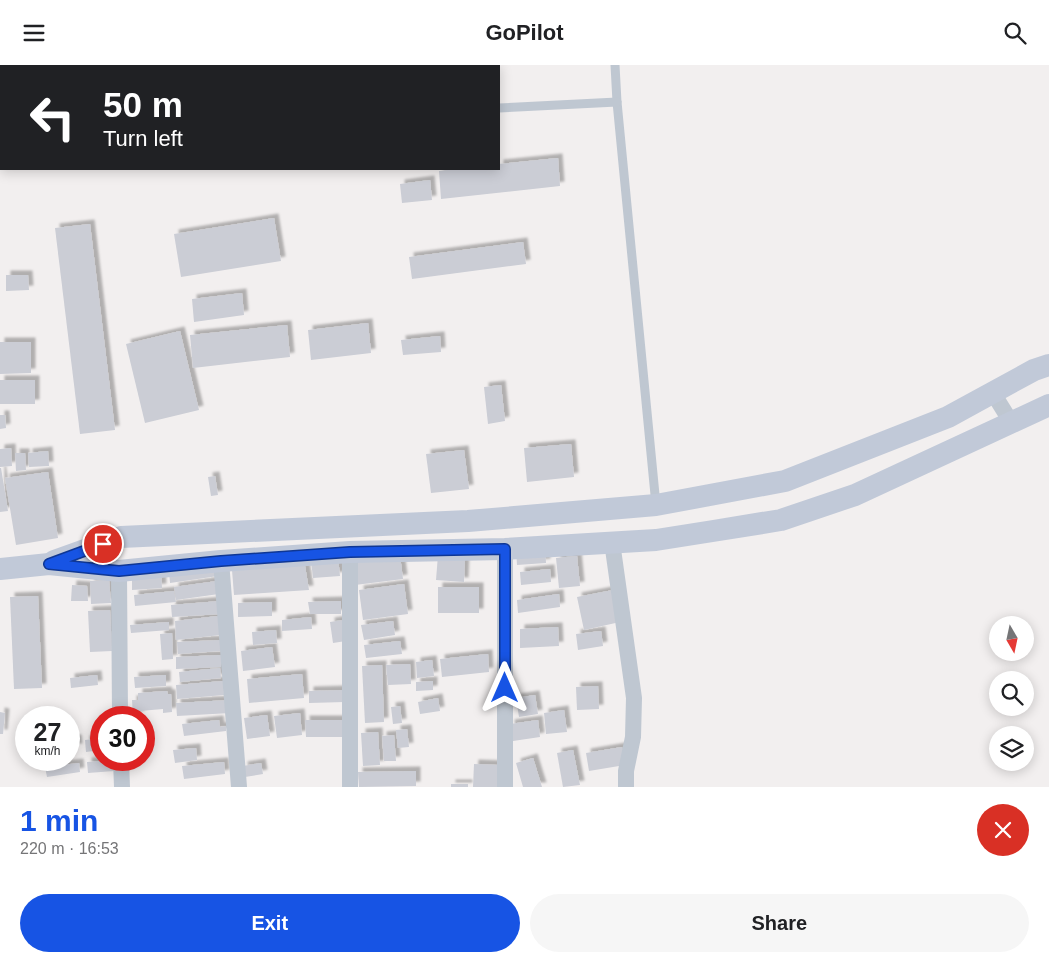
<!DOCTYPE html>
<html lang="en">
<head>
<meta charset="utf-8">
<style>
	:root { --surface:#fff; --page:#f6f6f6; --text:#202124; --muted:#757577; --accent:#1754e4 }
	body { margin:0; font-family:Arial,sans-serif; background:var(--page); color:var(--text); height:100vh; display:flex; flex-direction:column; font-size:19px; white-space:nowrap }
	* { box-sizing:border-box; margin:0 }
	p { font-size:16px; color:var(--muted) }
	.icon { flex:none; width:28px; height:28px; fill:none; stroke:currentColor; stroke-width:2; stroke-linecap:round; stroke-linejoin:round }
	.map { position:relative; height:722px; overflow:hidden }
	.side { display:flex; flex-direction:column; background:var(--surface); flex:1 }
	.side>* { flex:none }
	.guide { position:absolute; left:0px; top:0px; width:500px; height:105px; box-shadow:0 2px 12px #0003; background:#202124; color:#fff; overflow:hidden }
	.needle { width:32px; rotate:171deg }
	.fabs { position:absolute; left:989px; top:551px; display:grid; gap:10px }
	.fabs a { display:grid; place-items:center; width:45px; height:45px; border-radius:50%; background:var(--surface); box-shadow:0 2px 12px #0003; font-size:25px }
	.speed { position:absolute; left:15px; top:641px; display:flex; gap:10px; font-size:25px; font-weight:700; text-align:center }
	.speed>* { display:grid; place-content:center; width:65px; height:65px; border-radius:50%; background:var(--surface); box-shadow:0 2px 12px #0003; line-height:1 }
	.speed small { font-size:12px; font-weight:400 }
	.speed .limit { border:8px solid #d22; background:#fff; color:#111 }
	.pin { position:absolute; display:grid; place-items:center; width:42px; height:42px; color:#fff; margin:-21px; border:2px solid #fff; border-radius:50%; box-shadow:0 1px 5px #0007 }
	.me { position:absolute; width:55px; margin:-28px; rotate:0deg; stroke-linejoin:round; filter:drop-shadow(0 0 4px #0008) }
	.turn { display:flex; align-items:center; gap:18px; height:105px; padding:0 20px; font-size:22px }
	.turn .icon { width:65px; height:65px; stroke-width:2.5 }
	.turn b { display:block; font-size:35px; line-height:42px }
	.round { display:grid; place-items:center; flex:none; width:52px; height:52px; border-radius:26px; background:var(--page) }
	.head { display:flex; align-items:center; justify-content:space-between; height:85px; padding:0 20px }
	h1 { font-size:30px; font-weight:700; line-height:38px; color:var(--accent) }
	.primary-button { display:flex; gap:10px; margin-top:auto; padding:10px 20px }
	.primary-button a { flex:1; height:58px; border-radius:30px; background:var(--accent); color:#fff; font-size:20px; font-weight:700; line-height:58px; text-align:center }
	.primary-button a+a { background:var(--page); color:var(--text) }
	header { display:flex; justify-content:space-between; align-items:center; height:65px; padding:0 20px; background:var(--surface); font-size:22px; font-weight:700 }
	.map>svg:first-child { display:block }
	.building { fill:#cbcdd5; filter:url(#shadow) }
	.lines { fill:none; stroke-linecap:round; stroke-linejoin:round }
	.lane { stroke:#bfc7d1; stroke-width:9 }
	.street { stroke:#bfc7d1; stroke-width:16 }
	.secondary { stroke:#c1c9d8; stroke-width:22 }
	.route-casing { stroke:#0f3794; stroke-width:12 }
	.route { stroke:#1754e4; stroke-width:9 }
</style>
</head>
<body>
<header><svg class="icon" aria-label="menu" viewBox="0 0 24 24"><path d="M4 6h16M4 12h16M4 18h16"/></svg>GoPilot<svg class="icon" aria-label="search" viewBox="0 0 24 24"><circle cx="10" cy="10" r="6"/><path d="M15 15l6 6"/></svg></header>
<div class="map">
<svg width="1049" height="722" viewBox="0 0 1049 722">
	<defs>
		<filter id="shadow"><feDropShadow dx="4.5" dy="-4.5" stdDeviation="1" flood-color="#0004"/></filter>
	</defs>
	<rect width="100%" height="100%" fill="#f2efef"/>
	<g class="building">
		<polygon points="558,93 560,121 441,134 439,106 457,104 499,104 499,99"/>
		<polygon points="430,115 432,135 402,138 400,119"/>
		<polygon points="274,153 281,196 181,212 174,169"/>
		<polygon points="90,159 115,365 80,369 55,163"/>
		<polygon points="523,177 526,199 412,214 409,192"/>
		<polygon points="6,210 28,210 29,225 6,226"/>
		<polygon points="242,228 244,250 194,257 192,234"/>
		<polygon points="368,258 371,288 311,295 308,265"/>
		<polygon points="287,260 290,292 193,303 190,270"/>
		<polygon points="180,266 199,345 145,358 126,279"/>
		<polygon points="440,271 441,287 403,290 401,275"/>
		<polygon points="0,277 31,277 31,308 0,309"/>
		<rect x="0" y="315" width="35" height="24"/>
		<polygon points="501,320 505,356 488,359 484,322"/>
		<polygon points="0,350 5,350 6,363 0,364"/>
		<polygon points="571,379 574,412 527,417 524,383"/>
		<polygon points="11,383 12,401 0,402 0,384"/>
		<polygon points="464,385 469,424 431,428 426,389"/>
		<polygon points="48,386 49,401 29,402 28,388"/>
		<polygon points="15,388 25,388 26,405 16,406"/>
		<polygon points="0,403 1,403 8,446 0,447"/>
		<polygon points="48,407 58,473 16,480 5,413"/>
		<polygon points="215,411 218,430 211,431 208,412"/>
		<polygon points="545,481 546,498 517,500 516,483"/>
		<polygon points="438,490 465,491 464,517 436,515"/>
		<polygon points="400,491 403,514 355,520 352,497"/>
		<polygon points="577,491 580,521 559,523 556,493"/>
		<polygon points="338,493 340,511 313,513 311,496"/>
		<polygon points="217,500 218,511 170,518 169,506"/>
		<polygon points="305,501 309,525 234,530 232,505"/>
		<polygon points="550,504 551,517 521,520 520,507"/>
		<polygon points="161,507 162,523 132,525 132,509"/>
		<polygon points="109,515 111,538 91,539 90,516"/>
		<polygon points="217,516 219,529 176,535 174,522"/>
		<polygon points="404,519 408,549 363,555 359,525"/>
		<polygon points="72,520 87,521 88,536 71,536"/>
		<rect x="438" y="522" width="41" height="26"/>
		<polygon points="613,525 620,557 584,565 577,532"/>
		<polygon points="174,526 176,537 135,541 134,530"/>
		<polygon points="559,529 560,542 518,548 517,535"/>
		<polygon points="38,531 42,623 14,624 10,532"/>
		<polygon points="220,536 221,549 172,552 171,540"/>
		<polygon points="341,536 341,549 310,549 308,537"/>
		<polygon points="272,537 272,551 238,552 238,538"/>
		<polygon points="110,545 112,586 90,587 88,546"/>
		<polygon points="218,551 220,570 176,575 175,556"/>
		<polygon points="311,552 312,564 282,566 282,555"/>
		<polygon points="343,555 346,576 333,578 330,557"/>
		<polygon points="393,556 395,570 364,575 361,560"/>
		<polygon points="169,557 169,565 131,568 130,560"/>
		<polygon points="558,562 559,581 520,583 520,564"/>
		<polygon points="276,565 277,578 253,580 252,567"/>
		<polygon points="601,566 603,581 578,585 576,569"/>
		<polygon points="172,568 173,594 162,595 160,569"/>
		<polygon points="220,575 221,586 178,589 177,577"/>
		<polygon points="400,576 402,589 366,593 364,580"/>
		<polygon points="272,582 275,602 243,606 241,586"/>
		<polygon points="488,589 489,607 442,612 440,594"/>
		<polygon points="221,590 221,602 176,604 176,592"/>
		<polygon points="432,595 434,611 417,613 416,597"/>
		<polygon points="410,599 411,619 388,620 386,600"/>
		<polygon points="382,600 384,657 365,658 362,601"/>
		<polygon points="220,603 221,613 180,617 179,607"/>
		<polygon points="302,609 304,633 249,638 247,614"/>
		<polygon points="97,610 98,620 71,623 70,613"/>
		<polygon points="166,610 166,621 135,623 134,612"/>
		<polygon points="223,616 224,630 177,634 176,620"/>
		<polygon points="433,616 433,625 416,626 416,617"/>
		<polygon points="598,621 599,644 577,645 576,622"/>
		<polygon points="345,625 345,637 309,638 309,626"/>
		<polygon points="167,626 168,629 171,629 172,647 163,648 163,644 140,646 140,650 133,651 132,635 138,635 138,628"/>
		<polygon points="535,630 538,649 519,652 516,633"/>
		<polygon points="438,633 440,646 420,649 418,637"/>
		<polygon points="230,635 231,648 177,651 176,638"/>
		<polygon points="400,641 402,658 393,659 391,642"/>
		<polygon points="564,645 567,667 546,669 544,648"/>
		<polygon points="0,647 5,648 3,669 0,669"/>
		<polygon points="300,648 302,670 277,673 274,651"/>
		<polygon points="267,650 270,671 247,674 244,653"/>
		<polygon points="219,655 220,662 226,661 226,666 184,671 182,659"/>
		<polygon points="305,655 344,655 344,672 306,672"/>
		<polygon points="538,655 540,672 513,676 510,659"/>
		<polygon points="407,664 409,682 398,683 396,665"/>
		<polygon points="378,667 380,700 363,701 361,668"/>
		<polygon points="394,670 396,696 384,696 382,671"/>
		<polygon points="101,673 101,685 86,687 85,675"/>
		<polygon points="69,674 77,674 78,683 69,683"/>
		<polygon points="622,682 625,700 589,706 586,688"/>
		<polygon points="196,683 197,695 175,698 173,685"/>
		<polygon points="573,685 580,720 563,722 557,688"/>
		<polygon points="533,693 542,722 523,722 516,698"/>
		<polygon points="113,695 114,706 88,708 87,697"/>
		<polygon points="224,697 225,709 184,714 182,701"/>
		<polygon points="79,698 80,707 47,712 45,702"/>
		<polygon points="261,698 263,709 245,712 243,701"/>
		<polygon points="474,699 498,700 497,722 473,722"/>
		<polygon points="416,706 416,721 359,722 358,707"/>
		<rect x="451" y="719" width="17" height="3"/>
	</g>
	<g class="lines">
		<g class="lane">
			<polyline points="615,0 617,37 656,440"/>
			<polyline points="499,43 617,37"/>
		</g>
		<g class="street">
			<polyline points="158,1 158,0"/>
			<polyline points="0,62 1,62"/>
			<polyline points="993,328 1011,357"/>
			<polyline points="612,477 634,633 633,672 626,706 626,722"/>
			<polyline points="350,487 350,722"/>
			<polyline points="221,496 239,722"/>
			<polyline points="119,506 120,652"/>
			<polyline points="121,695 122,722"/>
			<polyline points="505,722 505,484"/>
		</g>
		<g class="secondary">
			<polyline points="54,496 121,472 468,456 656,440 785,416 948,352 1034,305 1049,300"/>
			<polyline points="0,504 49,499 119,506 221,496 350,487 505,484 656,475 713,466 781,455 855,430 1049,340"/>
		</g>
	</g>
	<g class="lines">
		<g class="route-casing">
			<polyline id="route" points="103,479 49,499 119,506 221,496 350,487 505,484 505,623"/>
		</g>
		<use href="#route" class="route"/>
	</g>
</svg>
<div class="fabs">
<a><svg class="needle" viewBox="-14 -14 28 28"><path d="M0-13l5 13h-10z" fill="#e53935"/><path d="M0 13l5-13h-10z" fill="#757577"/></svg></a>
<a><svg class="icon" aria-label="search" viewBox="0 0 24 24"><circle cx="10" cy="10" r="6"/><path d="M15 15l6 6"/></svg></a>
<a><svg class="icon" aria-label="layers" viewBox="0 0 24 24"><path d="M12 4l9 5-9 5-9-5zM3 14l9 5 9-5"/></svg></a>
</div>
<div class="speed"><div>27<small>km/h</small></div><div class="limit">30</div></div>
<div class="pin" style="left:103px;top:479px;background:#d93025"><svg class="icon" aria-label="arrive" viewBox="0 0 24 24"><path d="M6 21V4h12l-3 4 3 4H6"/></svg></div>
<svg class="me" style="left:505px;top:623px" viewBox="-20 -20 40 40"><path d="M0-17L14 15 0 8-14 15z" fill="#1754e4" stroke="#fff" stroke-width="4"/></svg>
<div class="guide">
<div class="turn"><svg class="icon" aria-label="left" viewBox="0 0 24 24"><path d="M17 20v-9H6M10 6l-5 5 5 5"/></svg><div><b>50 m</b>Turn left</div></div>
</div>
</div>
<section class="side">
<div class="head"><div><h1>1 min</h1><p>220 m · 16:53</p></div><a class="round" style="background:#d93025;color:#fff"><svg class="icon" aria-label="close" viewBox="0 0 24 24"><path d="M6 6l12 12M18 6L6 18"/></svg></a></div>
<div class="primary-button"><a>Exit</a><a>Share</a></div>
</section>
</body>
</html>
